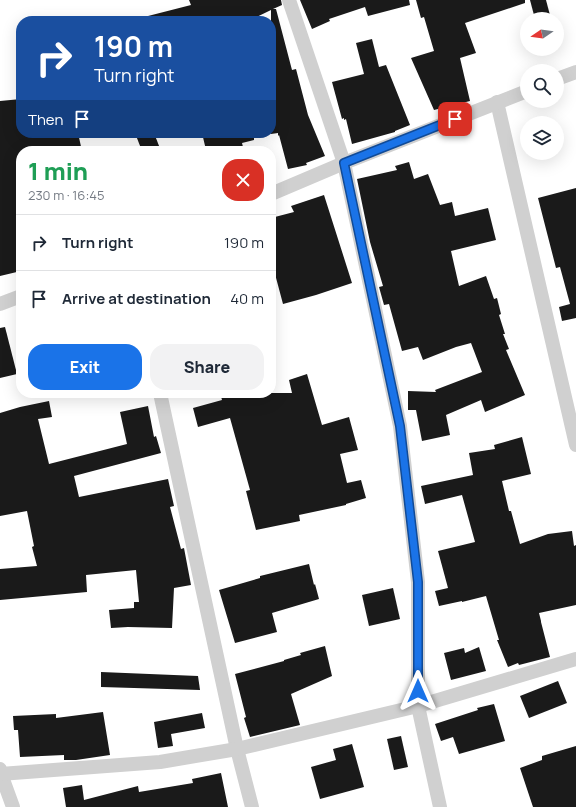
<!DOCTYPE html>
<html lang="en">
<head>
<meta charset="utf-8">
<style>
	:root { --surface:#fff; --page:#f2f2f3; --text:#1f2937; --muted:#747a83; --line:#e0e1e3; --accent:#1a73e8 }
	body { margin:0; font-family:Manrope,sans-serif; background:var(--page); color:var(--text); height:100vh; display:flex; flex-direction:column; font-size:15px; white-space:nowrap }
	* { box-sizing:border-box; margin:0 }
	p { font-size:13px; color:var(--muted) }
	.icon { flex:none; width:22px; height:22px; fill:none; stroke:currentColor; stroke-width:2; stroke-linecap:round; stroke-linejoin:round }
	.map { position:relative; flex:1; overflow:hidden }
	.panel { position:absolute; left:16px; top:146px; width:260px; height:252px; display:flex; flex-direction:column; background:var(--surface); border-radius:16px; box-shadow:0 4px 16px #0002 }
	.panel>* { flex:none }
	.guide { position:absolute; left:16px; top:16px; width:260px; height:122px; border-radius:16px; box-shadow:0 4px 16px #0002; background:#1a4fa0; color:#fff; overflow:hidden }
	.needle { width:26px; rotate:257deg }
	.controls { position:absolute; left:520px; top:12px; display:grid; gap:8px }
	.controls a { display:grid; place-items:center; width:44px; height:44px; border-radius:50%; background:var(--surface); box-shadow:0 4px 16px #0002; font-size:20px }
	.pin { position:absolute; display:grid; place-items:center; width:34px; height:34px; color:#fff; margin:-17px; border-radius:8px; box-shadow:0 2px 6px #0006 }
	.me { position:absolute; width:44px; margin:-22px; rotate:0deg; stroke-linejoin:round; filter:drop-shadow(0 0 3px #0008) }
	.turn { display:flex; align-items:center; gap:14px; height:84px; padding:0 12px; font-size:18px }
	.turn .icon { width:52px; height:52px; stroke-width:2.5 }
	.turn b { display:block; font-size:28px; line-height:34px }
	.then { display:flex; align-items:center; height:38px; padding:0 12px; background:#0003; gap:8px; font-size:15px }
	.round { display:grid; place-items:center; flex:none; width:42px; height:42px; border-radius:16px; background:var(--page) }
	.headline { display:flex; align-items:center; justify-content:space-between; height:68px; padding:0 12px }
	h1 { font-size:24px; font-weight:800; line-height:30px; color:#1e9e55 }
	.action { display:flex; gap:8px; margin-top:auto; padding:8px 12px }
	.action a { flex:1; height:46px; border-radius:16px; background:var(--accent); color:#fff; font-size:16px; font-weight:800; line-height:46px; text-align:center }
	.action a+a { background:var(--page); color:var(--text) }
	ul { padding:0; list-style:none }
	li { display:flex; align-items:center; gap:12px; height:56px; padding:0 12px; border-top:1px solid var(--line) }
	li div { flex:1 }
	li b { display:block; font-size:15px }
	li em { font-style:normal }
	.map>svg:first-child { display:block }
	.building { fill:#1a1a1a }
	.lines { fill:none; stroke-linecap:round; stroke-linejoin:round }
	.street { stroke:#d0d0d0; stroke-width:14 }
	.route-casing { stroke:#114b97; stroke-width:10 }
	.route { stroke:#1a73e8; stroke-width:7 }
</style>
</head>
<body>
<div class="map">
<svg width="576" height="807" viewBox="0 0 576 807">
	<rect width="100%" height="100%" fill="#fff"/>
	<g class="building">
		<polygon points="189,0 281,0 282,5 273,9 276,9 292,70 296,69 308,115 325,156 306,163 307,165 288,169 279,135 278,136 278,133 271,134 271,10 248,21 148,21 148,16 191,5"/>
		<polygon points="300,0 409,0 410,5 368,16 365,7 329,19 330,21 312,29"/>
		<polygon points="416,0 525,0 525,3 465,23 476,53 460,58 470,101 434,110 411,58 434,51 424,17 421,18"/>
		<polygon points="530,0 546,0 551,19 535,19"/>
		<polygon points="372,39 379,67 386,65 410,125 395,131 395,132 352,144 346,119 344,120 344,118 342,119 332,82 364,74 356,43"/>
		<polygon points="21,99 21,133 78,133 82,151 21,151 21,271 0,276 0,101"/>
		<polygon points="135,133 154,133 161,151 142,151"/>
		<polygon points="202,133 254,133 254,140 242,143 244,151 228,151 226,146 206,150"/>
		<polygon points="409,162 414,179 428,174 440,205 452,202 455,216 488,208 496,240 451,251 459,286 486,276 494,299 497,298 501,314 499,315 505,334 503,334 509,349 506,350 525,395 485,412 481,400 446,415 450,435 422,441 416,410 408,410 408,391 436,392 435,390 482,372 471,343 456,347 423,360 418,347 402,351 389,304 384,305 379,287 383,286 370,242 357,179 397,170 395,166"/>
		<polygon points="576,188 576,318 562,321 559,307 570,304 560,267 556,268 538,198"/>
		<polygon points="324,195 352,283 316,295 283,304 271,259 271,218 294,212 291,206"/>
		<polygon points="5,327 17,374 0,378 0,328"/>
		<polygon points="307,374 322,425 349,417 358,450 340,454 347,483 361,480 366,498 346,504 346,505 299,515 300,521 256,530 246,491 250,490 230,418 198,427 193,408 222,400 220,393 292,393 289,380"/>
		<polygon points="49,401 52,417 38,419 49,464 127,444 120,412 148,406 154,437 156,436 161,453 74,476 79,497 168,479 174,506 170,507 181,549 184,548 191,585 174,588 172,628 128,627 111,628 109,610 134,608 134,602 139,602 136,570 86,575 87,592 0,600 0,569 37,566 32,547 34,546 27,511 0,516 0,413 20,407"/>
		<polygon points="522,437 531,474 502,481 509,511 511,511 520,544 548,534 572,531 574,546 576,545 576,605 539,613 541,621 541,622 550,657 519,665 518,663 508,667 497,640 499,640 486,596 462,602 462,601 439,606 435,591 448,588 438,551 475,542 462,495 425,504 421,486 473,475 469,453 495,449 494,445"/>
		<polygon points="309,564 314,585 315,584 319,599 272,613 277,632 235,643 219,590 260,578 260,576"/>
		<polygon points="393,588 400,619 369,626 362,595"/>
		<polygon points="325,646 332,676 291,694 300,725 250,737 244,718 246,717 235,674 284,661 284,660 301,655 300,653"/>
		<polygon points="479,647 486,671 451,680 444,653 464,648 465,653"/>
		<polygon points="101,672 198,676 200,690 101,687"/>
		<polygon points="558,681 567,703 529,718 520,696"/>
		<polygon points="494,704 505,741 459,754 453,737 441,741 435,724 478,710 477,708"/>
		<polygon points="103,712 110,755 76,760 64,760 64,755 20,757 18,730 14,730 13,716 56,714 56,718"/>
		<polygon points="202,713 205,728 171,734 173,746 158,748 154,722"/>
		<polygon points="401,736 408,767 394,770 387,739"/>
		<polygon points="352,744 364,787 320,799 311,767 336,760 333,749"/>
		<polygon points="576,746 576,807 533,807 520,768 542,760 542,756"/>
		<polygon points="221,773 228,807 66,807 63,788 82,785 84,800 138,786 139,792 193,783 192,779"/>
	</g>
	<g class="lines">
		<g class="street">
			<polyline points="289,0 344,163 400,426 418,582 418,706 440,807"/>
			<polyline points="557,79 576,72"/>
			<polyline points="497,102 576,445"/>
			<polyline points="271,194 344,163 527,91"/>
			<polyline points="0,304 21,296"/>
			<polyline points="160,393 237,749 252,807"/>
			<polyline points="0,769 1,774 13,807"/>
			<polyline points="0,774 160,762 237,749 418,706 576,659"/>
		</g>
	</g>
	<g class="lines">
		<g class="route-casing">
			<polyline id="route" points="418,691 418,582 400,426 344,163 455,119"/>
		</g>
		<use href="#route" class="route"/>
	</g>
</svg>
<div class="controls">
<a><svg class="needle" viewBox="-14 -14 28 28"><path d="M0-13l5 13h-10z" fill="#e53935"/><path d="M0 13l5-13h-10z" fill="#747a83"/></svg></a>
<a><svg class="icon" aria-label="search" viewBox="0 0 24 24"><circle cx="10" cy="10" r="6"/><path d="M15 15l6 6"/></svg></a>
<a><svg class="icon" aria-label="layers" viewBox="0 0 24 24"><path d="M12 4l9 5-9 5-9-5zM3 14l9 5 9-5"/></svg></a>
</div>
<div class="pin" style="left:455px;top:119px;background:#d93025"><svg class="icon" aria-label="arrive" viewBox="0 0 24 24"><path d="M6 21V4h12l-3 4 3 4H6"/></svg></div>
<svg class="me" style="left:418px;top:691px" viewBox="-20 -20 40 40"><path d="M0-17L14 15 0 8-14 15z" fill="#1a73e8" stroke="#fff" stroke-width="4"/></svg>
<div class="guide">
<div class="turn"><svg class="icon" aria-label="right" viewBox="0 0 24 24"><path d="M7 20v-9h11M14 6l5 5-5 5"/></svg><div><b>190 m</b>Turn right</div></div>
<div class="then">Then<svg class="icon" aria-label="arrive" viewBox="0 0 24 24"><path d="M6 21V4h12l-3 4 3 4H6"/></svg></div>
</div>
<section class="panel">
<div class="headline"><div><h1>1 min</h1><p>230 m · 16:45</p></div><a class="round" style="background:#d93025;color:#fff"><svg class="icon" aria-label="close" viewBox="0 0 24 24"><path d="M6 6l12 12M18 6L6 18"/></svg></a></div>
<ul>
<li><svg class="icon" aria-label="right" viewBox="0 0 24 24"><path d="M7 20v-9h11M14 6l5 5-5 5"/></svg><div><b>Turn right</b></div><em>190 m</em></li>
<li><svg class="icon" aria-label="arrive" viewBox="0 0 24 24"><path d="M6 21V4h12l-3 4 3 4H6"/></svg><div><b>Arrive at destination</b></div><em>40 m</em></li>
</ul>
<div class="action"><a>Exit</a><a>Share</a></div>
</section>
</div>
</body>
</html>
